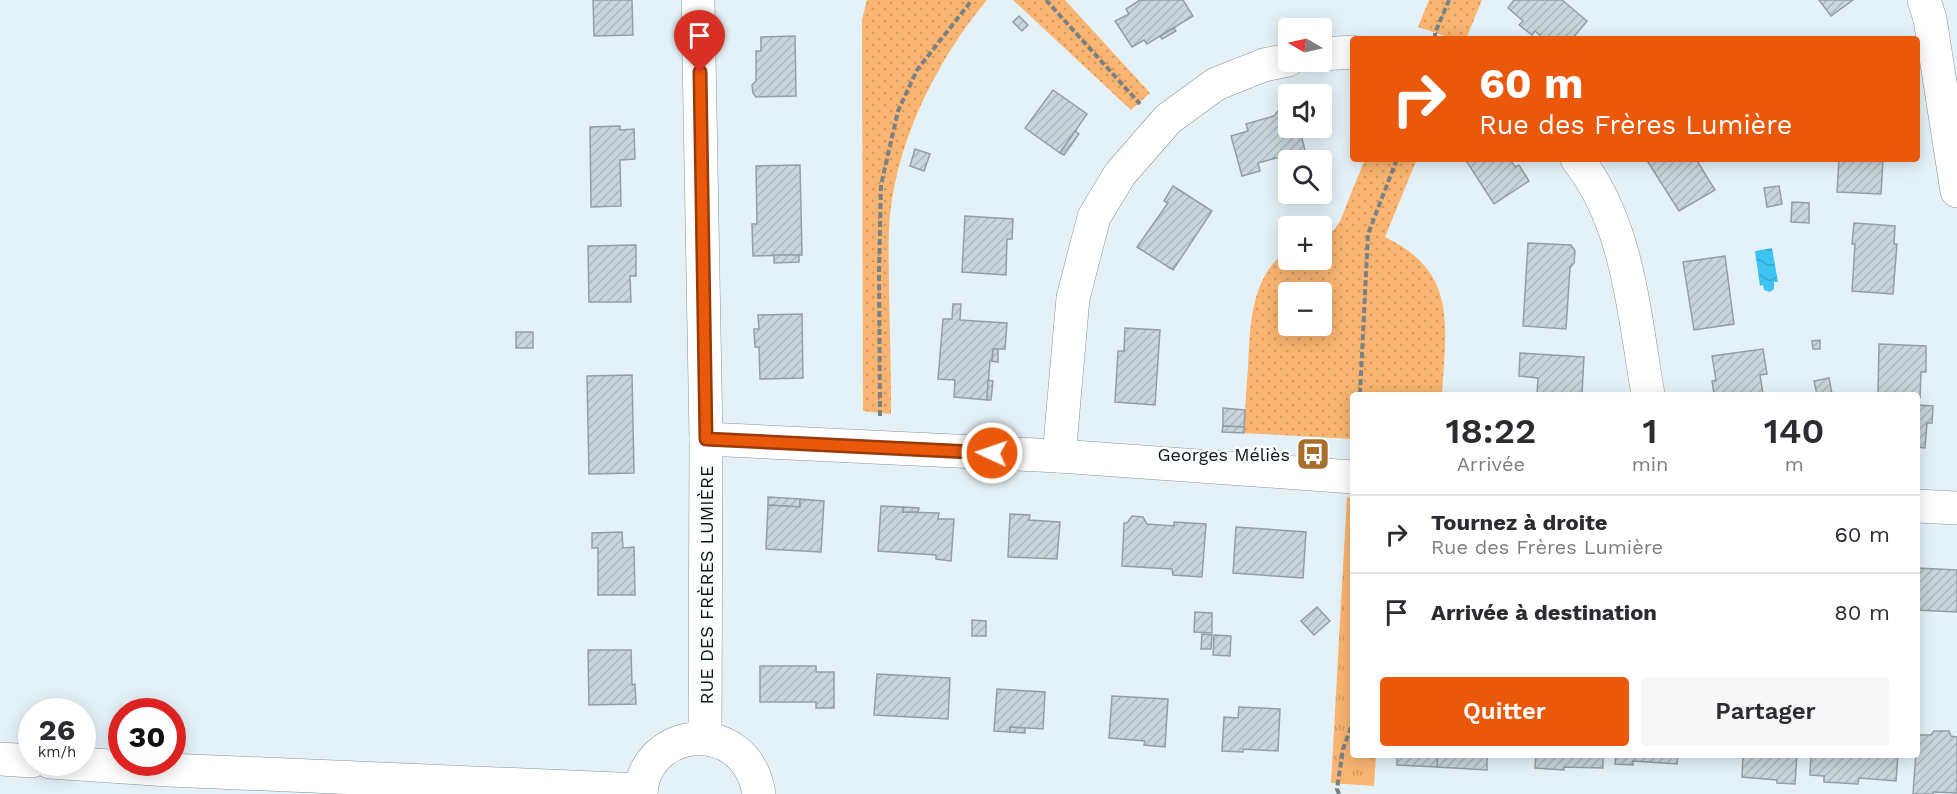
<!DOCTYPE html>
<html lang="fr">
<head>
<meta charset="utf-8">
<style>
	:root { --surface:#fff; --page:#f7f7f7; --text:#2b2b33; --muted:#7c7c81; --line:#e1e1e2; --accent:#ea580c }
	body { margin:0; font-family:"Work Sans",sans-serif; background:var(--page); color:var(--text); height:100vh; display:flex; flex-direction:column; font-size:22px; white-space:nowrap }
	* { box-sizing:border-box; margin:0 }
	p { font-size:20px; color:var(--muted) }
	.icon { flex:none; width:33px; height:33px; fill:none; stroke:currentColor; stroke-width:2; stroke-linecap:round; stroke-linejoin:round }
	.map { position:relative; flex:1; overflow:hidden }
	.drawer { position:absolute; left:1350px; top:392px; width:570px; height:366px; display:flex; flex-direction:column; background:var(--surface); border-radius:6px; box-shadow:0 3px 15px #0003 }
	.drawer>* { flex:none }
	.top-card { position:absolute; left:1350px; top:36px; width:570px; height:126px; border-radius:6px; box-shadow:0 3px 15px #0003; background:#ea580c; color:#fff; overflow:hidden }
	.needle { width:39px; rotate:279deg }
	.buttons { position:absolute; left:1278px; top:18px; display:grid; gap:12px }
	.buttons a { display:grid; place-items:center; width:54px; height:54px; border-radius:6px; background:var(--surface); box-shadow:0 3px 15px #0003; font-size:30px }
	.speed { position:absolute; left:18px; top:698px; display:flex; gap:12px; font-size:30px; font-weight:700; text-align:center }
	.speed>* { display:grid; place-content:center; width:78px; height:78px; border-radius:50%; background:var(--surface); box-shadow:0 3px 15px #0003; line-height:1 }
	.speed small { font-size:15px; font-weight:400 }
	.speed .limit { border:9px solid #d22; background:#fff; color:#111 }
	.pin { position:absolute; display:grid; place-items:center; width:51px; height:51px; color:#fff; margin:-62px -26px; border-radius:50% 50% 50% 0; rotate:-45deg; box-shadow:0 0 6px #0007 }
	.pin .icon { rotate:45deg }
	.me { position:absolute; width:66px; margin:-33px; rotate:273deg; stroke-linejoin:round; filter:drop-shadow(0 0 4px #0008) }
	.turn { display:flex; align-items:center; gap:21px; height:126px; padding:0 30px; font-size:27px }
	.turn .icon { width:78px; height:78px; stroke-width:2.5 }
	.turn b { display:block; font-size:42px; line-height:51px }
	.eta { display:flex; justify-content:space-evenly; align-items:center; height:102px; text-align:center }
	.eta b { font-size:36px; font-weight:600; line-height:42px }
	.action { display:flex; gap:12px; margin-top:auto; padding:12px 30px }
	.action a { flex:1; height:69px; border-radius:6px; background:var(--accent); color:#fff; font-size:24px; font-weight:600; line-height:69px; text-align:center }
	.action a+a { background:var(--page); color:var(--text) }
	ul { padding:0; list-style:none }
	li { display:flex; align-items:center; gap:18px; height:78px; padding:0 30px; border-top:2px solid var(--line) }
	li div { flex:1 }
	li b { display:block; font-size:22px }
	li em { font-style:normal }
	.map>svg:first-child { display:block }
	.grass { fill:url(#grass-tufts) }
	.park { fill:url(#park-dots); fill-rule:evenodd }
	.water { fill:url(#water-waves) }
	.building { fill:url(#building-hatch); stroke:#929ea4; stroke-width:1.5 }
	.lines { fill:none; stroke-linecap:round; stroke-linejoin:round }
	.minor-casing { stroke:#879399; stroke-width:34 }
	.tertiary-casing { stroke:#879399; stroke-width:34 }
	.path { stroke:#788185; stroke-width:4; stroke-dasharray:6 3; stroke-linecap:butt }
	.minor { stroke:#fff; stroke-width:33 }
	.tertiary { stroke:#fff; stroke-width:33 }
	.route-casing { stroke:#983908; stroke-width:15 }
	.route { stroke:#ea580c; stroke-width:10 }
	.labels { text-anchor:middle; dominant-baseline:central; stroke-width:5; stroke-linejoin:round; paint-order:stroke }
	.poi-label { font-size:18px; fill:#121619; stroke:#fafdfe; text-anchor:end }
	.street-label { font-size:18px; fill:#121619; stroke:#fafdfe }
</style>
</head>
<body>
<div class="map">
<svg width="1957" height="794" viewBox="0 0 1957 794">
	<defs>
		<pattern id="grass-tufts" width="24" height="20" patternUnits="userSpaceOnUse" patternTransform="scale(1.5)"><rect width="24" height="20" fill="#f9b571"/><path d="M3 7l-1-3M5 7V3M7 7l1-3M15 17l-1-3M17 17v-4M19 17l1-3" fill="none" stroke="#d49b61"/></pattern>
		<pattern id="park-dots" width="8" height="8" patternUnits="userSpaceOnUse" patternTransform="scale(1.5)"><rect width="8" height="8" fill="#f9b571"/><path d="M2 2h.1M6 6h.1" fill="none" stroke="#d49b61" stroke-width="1.8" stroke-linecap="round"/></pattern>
		<pattern id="water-waves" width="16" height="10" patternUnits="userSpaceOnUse" patternTransform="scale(1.5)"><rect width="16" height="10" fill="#3ec4f3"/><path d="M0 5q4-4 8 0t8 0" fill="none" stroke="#35a8d0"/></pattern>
		<pattern id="building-hatch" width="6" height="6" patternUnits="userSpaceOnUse" patternTransform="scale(1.5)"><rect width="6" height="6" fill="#c8d6dc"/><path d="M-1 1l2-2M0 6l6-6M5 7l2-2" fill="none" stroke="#abb7bc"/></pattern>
	</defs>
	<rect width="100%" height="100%" fill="#e4f2f8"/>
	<polygon class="grass" points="1347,497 1353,498 1353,754 1376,755 1374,786 1331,783"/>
	<g class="park">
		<path d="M867 0H987C935 62 892 149 889 231 888 251 889 271 889 291 890 332 891 373 891 414L863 411 862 53V20Z"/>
		<polygon points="1013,0 1065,0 1150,93 1131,110"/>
		<polygon points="1429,0 1482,0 1466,39 1454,39 1418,27"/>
		<path d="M1365 159H1417L1385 237C1458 272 1446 326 1442 394H1353V439L1244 433C1245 411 1246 390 1248 368 1250 327 1250 276 1288 250V260H1322V234L1334 230 1340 221ZM1288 292H1322V326H1288Z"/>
	</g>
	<polygon class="water" points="1772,248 1778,282 1774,282 1774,289 1770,292 1764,290 1763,285 1760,286 1755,251"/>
	<g class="building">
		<polygon points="593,0 632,0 633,35 594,36"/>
		<polygon points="1140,0 1183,0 1193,16 1147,44 1144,40 1132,47 1115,21 1129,14 1126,9"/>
		<polygon points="1514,0 1562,0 1587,21 1572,39 1544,39 1535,31 1532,35 1519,25 1523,21 1508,8"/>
		<polygon points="1819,0 1853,0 1831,16"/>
		<polygon points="1019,16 1028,25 1022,31 1013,22"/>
		<polygon points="1174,28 1176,31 1162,39 1160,36"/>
		<polygon points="795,36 796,96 756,97 753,93 752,85 756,81 756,51 761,51 761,37"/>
		<polygon points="1053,90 1087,114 1060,153 1025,128"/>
		<polygon points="1288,108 1288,128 1299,128 1305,150 1258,163 1260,171 1242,176 1231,136 1248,131 1246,124 1274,116 1278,111"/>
		<polygon points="620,126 620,130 634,129 635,159 620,160 621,206 591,207 590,127"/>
		<polygon points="1075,131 1079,134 1064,155 1060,153"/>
		<polygon points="915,149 930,154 924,171 910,166"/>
		<polygon points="1465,159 1510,159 1515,167 1519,165 1529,181 1494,204"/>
		<polygon points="1646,159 1696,159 1715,190 1679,211"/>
		<polygon points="1839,159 1883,159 1881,194 1837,192"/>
		<polygon points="800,165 802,255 753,256 752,224 757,224 756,166"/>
		<polygon points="1173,186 1212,211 1173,270 1137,247 1168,203 1164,201"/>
		<polygon points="1779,186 1782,204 1767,207 1764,188"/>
		<polygon points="1792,202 1809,203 1809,223 1791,222"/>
		<polygon points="965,216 1013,219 1012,239 1007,239 1006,275 962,272"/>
		<polygon points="1854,223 1895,226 1894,244 1897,244 1893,294 1852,291 1855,244 1852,244"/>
		<polygon points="1528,243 1571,245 1575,251 1574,263 1570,268 1566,329 1523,326"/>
		<polygon points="636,245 636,276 630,276 631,302 589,302 588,246"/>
		<polygon points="774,255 799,255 799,262 774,263"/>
		<polygon points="1725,256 1734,324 1694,330 1683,262"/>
		<polygon points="953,304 961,304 960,320 1007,323 1005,349 993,349 992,361 990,361 987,400 954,397 955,380 938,379 943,319 952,319"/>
		<polygon points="802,314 803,378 760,379 759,347 755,347 754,329 759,329 758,315"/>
		<polygon points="1125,328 1160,330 1155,405 1115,402 1118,351 1124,351"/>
		<rect x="516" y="332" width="17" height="16"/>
		<polygon points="1820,340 1820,349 1813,349 1812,341"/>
		<polygon points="1879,344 1926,346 1926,372 1921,372 1920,398 1917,398 1917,394 1878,394"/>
		<polygon points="993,349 998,349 998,362 992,361"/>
		<polygon points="1763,349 1767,374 1760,375 1763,394 1714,394 1712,381 1716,380 1712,356"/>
		<polygon points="1520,353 1584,357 1582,394 1537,394 1538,378 1519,376"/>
		<polygon points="632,375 634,473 589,474 587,376"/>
		<polygon points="1829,378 1832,394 1817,394 1814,381"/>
		<polygon points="988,380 993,381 991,400 987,400"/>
		<polygon points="1917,405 1933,406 1932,423 1927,423 1925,448 1917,447"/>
		<polygon points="1223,408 1245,410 1244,427 1223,426"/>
		<polygon points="1223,426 1244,427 1244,433 1222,432"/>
		<polygon points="768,497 800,499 800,507 768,505"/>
		<polygon points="800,499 824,501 821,552 766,549 768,505 800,507"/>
		<polygon points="881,506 903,507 903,512 939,513 938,519 954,519 951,561 936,559 936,555 878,551"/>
		<polygon points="903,507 919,508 918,512 903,512"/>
		<polygon points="1010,514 1030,515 1029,520 1060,522 1057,559 1008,557"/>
		<polygon points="1132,516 1143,517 1147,524 1174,526 1174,522 1206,524 1202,577 1173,575 1172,569 1122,566 1124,523 1127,523"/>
		<polygon points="1236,527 1306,532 1303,578 1233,573"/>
		<polygon points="622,532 623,548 634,547 635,595 598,595 598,548 592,548 592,533"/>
		<polygon points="1917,568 1957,570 1957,612 1917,610"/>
		<polygon points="1317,607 1330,621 1314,635 1301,621"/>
		<polygon points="1195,612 1212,613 1212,633 1194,632"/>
		<polygon points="972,620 986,621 986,636 972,636"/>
		<polygon points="1202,634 1212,635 1211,649 1201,649"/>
		<polygon points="1214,635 1231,636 1230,656 1213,655"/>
		<polygon points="588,650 631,650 632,685 635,684 636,704 589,705"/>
		<polygon points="760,666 816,666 816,672 834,672 834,708 816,708 816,702 760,702"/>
		<polygon points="877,674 950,678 948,719 874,715"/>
		<polygon points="997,689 1045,692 1043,729 1010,727 1010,732 994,731"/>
		<polygon points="1112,696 1168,699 1165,747 1144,745 1145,741 1109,738"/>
		<polygon points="1239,707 1280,709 1278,751 1243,749 1243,752 1222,751 1224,717 1238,718"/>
		<polygon points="1010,727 1025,728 1025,733 1010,732"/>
		<polygon points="1934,731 1949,731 1951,736 1957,737 1957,793 1933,792 1933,794 1913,794 1917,738 1920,735 1931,735"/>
		<polygon points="1397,754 1438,754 1437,767 1397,765"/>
		<polygon points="1438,754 1487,754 1487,770 1437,767"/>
		<polygon points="1536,754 1603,754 1603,768 1564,767 1564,770 1535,768"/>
		<polygon points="1616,754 1678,754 1677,764 1633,761 1633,765 1615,764"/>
		<polygon points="1743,754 1797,754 1795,784 1777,783 1777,780 1742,777"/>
		<polygon points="1811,754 1898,754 1896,781 1859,778 1858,784 1824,782 1824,776 1810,775"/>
	</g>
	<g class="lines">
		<g class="minor-casing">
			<g id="minor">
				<polyline points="698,0 706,439 705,738"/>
				<polyline points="1924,0 1930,19 1957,191"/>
				<polyline points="1322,54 1353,52"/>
				<path d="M1577 159C1629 224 1634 316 1648 394"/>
				<polyline points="706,439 1059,456 1353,477"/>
				<polyline points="1059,456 1073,298 1094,217 1120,174 1168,119 1216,84 1264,65 1288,60"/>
				<polyline points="1917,506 1957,508"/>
			</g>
		</g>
		<g class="tertiary-casing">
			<g id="tertiary">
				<polyline points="0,759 32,761"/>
				<polyline points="50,762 169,770 641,790"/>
				<path d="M641 794C643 727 746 714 759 794"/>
			</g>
		</g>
		<g class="path">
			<polyline points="1046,0 1140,104"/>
			<polyline points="1435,39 1435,33 1449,0"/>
			<polyline points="1360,394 1368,234 1397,159"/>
			<polyline points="880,416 879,273 881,185 898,111 917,70 972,0"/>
			<polyline points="1339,794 1337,789 1343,749 1353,722"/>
		</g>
		<use href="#minor" class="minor"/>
		<use href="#tertiary" class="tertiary"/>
	</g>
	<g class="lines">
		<g class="route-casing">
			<polyline id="route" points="700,72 706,439 992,453"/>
		</g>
		<use href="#route" class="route"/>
	</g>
	<defs>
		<g id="bus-square" transform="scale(1.725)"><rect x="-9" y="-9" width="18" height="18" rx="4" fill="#a86e2e" stroke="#fafdfe"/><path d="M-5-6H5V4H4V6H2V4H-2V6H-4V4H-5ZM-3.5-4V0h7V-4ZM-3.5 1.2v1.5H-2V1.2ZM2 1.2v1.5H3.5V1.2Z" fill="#fff"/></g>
	</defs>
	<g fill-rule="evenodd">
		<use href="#bus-square" x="1313" y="454"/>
	</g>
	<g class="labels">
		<g class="poi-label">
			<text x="1290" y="454">Georges Méliès</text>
		</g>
		<g class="street-label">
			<text transform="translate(706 585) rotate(-90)">RUE DES FRÈRES LUMIÈRE</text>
		</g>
	</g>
</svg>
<div class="buttons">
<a><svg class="needle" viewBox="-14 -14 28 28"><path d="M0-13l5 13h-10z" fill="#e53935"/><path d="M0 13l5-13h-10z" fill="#7c7c81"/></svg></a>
<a><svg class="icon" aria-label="sound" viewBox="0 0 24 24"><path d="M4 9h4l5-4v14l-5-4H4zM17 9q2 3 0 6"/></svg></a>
<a><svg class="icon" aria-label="search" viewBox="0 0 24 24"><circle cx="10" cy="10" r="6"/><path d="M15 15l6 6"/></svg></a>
<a>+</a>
<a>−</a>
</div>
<div class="speed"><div>26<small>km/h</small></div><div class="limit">30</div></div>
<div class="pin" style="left:700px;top:72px;background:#d93025"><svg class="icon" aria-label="arrive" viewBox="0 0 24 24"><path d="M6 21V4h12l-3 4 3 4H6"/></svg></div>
<svg class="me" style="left:992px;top:453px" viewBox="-20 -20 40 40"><circle r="17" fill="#ea580c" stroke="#fff" stroke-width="3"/><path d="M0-11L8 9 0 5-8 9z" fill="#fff"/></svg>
<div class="top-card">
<div class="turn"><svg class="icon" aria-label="right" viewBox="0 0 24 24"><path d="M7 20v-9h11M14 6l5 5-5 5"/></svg><div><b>60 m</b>Rue des Frères Lumière</div></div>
</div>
<section class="drawer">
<div class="eta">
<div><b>18:22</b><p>Arrivée</p></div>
<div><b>1</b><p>min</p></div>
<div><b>140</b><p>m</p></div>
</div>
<ul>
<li><svg class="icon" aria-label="right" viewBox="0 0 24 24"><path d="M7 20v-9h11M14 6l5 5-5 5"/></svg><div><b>Tournez à droite</b><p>Rue des Frères Lumière</p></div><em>60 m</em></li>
<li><svg class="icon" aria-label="arrive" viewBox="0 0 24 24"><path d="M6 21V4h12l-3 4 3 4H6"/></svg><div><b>Arrivée à destination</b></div><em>80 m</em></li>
</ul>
<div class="action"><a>Quitter</a><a>Partager</a></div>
</section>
</div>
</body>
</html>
